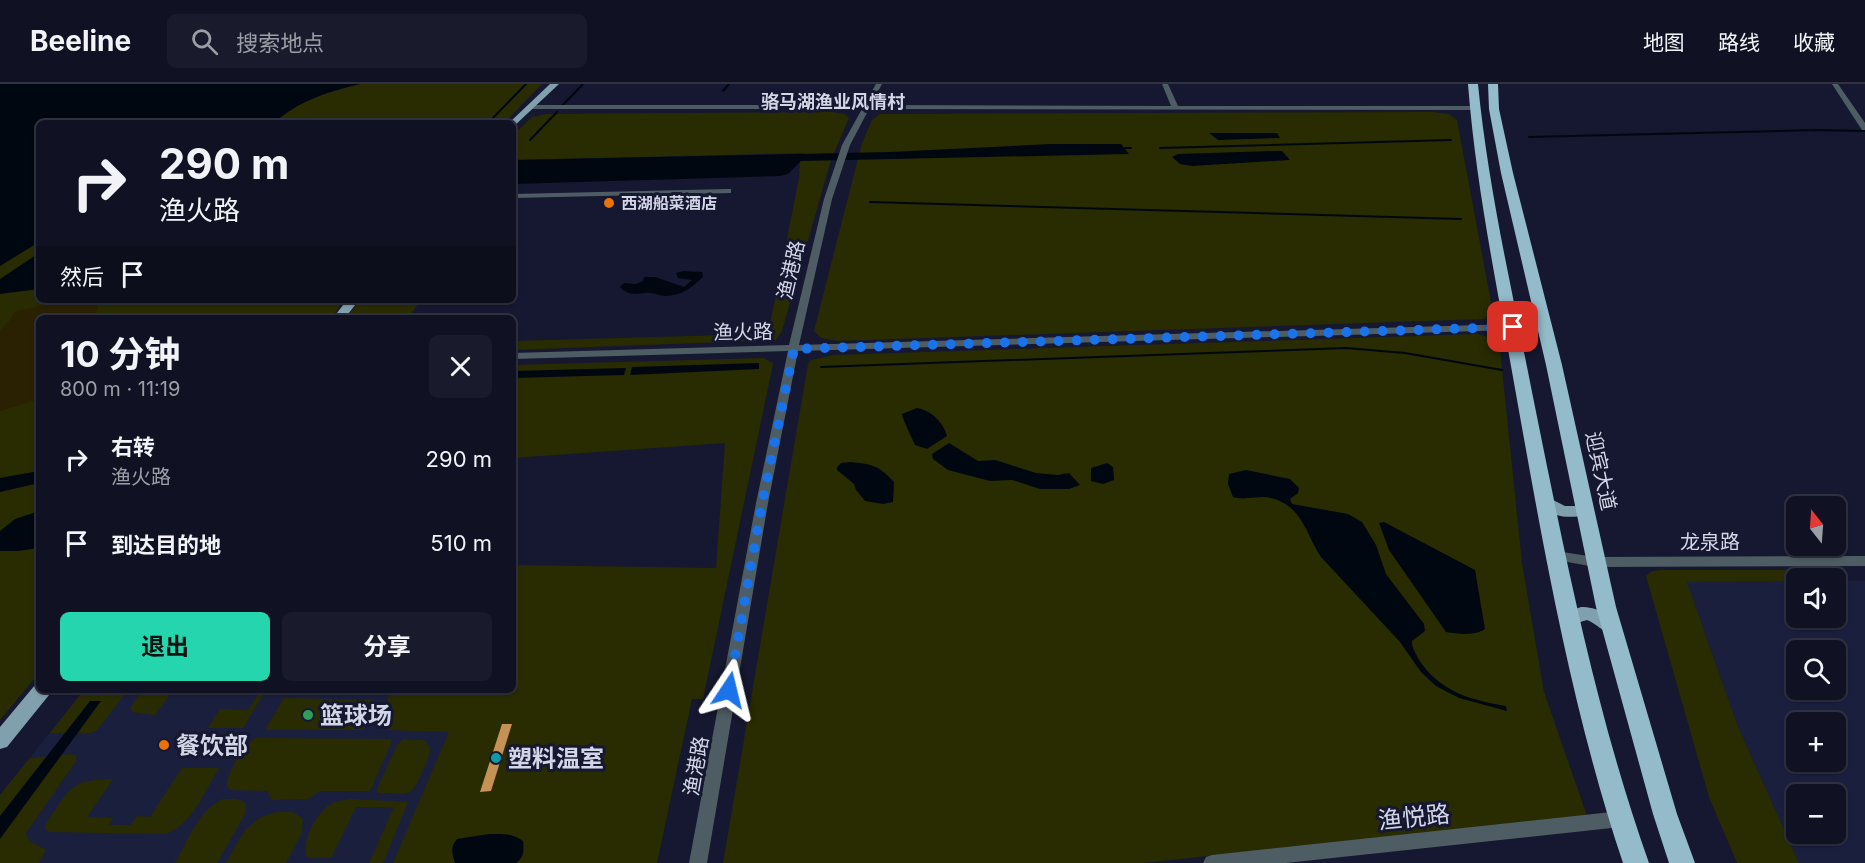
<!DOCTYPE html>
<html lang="zh">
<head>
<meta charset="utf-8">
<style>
	:root { --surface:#101224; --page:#191b2c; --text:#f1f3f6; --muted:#9c9ea6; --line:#303241; --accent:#24d5ae }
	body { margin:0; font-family:Inter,"Noto Sans SC",sans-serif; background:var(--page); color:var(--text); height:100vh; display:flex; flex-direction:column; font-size:22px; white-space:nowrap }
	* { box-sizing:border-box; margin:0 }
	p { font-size:20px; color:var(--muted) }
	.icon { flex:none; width:33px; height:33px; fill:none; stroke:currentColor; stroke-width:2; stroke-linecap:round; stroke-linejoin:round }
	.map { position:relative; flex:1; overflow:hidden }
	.details { position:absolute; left:36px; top:231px; width:480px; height:378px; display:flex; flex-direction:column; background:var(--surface); border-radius:9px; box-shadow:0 2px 4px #0004,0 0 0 2px var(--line) }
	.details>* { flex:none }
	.top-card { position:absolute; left:36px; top:36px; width:480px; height:183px; border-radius:9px; box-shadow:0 2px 4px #0004,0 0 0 2px var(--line); background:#101224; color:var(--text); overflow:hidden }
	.needle { width:39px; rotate:343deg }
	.tools { position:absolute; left:1786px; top:412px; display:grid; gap:12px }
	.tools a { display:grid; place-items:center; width:60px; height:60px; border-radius:9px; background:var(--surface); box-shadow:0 2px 4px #0004,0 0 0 2px var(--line); font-size:30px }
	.pin { position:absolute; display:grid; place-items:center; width:51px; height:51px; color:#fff; margin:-26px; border-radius:12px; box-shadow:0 3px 9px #0006 }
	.me { position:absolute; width:66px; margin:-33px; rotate:10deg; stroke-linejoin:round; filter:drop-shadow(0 0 4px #0008) }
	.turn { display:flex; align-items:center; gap:21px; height:126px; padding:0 24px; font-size:27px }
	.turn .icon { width:78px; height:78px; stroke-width:2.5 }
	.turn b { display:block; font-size:42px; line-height:51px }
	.then { display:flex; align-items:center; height:57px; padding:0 24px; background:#0003; gap:12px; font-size:22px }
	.round { display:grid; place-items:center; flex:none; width:63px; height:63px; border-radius:9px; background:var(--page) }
	.summary { display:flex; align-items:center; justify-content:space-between; height:102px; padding:0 24px }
	h1 { font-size:36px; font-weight:700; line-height:45px }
	.cta { display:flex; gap:12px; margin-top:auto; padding:12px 24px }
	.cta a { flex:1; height:69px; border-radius:9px; background:var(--accent); color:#111; font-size:24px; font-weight:700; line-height:69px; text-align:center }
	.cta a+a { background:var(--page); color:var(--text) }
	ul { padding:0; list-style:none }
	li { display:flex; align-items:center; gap:18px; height:84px; padding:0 24px }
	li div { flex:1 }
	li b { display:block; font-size:22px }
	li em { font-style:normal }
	header { display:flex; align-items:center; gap:36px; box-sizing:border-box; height:84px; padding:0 30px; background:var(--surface); border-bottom:2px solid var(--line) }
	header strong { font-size:28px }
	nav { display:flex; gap:33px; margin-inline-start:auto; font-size:21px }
	.search { width:420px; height:54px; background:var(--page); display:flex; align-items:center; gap:15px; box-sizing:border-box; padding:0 21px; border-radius:9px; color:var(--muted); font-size:22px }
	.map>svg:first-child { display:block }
	.built { fill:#1b1f3e; fill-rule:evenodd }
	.green { fill:#292c00 }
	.sand { fill:#292101 }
	.water { fill:#000711 }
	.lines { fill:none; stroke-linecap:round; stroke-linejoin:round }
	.stream { stroke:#000711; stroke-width:2 }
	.building { fill:#c59154 }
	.minor { fill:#4e5d63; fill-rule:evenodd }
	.major { fill:#80a0ad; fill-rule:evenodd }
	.highway { fill:#94bbca; fill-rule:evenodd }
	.route { stroke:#1a73e8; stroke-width:10; stroke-dasharray:0 18 }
	.food-dot { fill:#e8710a; stroke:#151830; stroke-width:2 }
	.leisure-dot { fill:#2e9e5b; stroke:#151830; stroke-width:2 }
	.culture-dot { fill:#0f9aa8; stroke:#151830; stroke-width:2 }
	.labels { text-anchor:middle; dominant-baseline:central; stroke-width:6; stroke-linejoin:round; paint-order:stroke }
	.far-poi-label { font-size:16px; font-weight:bold; fill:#d2d6e7; stroke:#151830; text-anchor:start }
	.far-quarter-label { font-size:18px; font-weight:bold; fill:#d2d6e7; stroke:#151830 }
	.street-label { font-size:20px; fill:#d2d6e7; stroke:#151830 }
	.near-poi-label { font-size:24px; font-weight:bold; fill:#d2d6e7; stroke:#151830; text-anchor:start }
	.near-street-label { font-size:24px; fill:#d2d6e7; stroke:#151830 }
</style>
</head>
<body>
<header>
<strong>Beeline</strong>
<div class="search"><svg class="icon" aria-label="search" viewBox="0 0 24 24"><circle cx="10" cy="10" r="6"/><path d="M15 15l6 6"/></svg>搜索地点</div>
<nav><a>地图</a><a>路线</a><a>收藏</a></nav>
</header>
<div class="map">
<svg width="1865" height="779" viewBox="0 0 1865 779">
	<rect width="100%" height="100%" fill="#151830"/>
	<g class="built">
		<polygon points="513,481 657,779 0,779 0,711 84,606 513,606"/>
		<path d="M1797 497V534H1836V497H1865V779H1799L1737 640 1687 498ZM1797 567H1836V606H1797ZM1797 639H1836V678H1797ZM1797 711H1836V750H1797Z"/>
	</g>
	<g class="green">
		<path d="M360 0H542L504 39H274C299 16 328 8 360 0Z"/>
		<polygon points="831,28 844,30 849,34 831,76 782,247 776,256 513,266 513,257 768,250 799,94 800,77 804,69 513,76 513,51 532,33 547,30"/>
		<polygon points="1433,28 1449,30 1457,36 1493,229 1484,235 838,257 821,254 814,247 862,59 872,36 880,30"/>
		<polygon points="39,157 39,216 345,216 331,234 39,234 39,589 0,636 0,182"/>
		<polygon points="360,216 421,216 408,234 346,234"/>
		<polygon points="1478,250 1494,255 1500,265 1522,479 1544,608 1587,732 1142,779 723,779 808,280 811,276 834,271"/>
		<polygon points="763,274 773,279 772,285 703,615 692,615 657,779 393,779 449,648 387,646 382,643 380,639 391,606 513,606 513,481 716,484 725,359 513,374 513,281"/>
		<polygon points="1661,486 1832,486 1842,497 1797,495 1797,497 1687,498 1737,640 1799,779 1737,779 1709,713 1646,492 1652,487"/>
		<polygon points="84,606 128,606 97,646 91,649 50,649"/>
		<polygon points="142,606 173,606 155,631 132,628 131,623"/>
		<polygon points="261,606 266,606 243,644 208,644 220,625 248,626"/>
		<path d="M284 614 370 616 378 619C378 630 371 641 361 646H265Z"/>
		<path d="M257 654 391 655 392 657 370 707H320L308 715 271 716 268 707 231 706 227 703C225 691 245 657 257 654Z"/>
		<path d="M404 655 424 656 430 663C430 671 427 678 423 686 411 716 408 709 378 709L377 705 397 661Z"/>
		<polygon points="72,670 76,672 76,677 26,749 28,756 46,766 39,779 0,779 0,711 30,674"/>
		<path d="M182 684H219C205 707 192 741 165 750L48 748 45 744 46 739C71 705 68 696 113 695L87 733 113 734 109 741H131L137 732 150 733Z"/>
		<path d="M223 715C232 715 239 713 246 720L245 730 217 779H175C187 758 199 725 223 715Z"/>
		<path d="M352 715 408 718 383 779H369L394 723H356L331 774H308C299 762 316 730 328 722 335 717 344 716 352 715Z"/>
		<path d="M277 728H293L303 735 302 748 286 779H226C241 753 246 735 277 728Z"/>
	</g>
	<polygon class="sand" points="99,219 95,234 39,234 39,315 0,327 0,246 10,236 14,228 46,220"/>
	<g class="water">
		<path d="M0 0H360C327 8 300 16 274 39H39V158L0 182Z"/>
		<polygon points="1209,49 1277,49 1280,54 1218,56"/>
		<polygon points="1051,60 1121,60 1129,70 801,77 788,90 780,92 513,100 513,76 890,68"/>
		<polygon points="1275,67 1282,67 1290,76 1192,82 1180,80 1172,73 1178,70"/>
		<polygon points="39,169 39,205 0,210 0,195"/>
		<path d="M683 187 702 188 703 193C692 203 682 212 665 212 659 212 653 208 646 209 636 210 628 212 620 203L624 199 636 200 643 197 644 193H655L684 203 692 196 678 194 676 189Z"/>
		<polygon points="759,279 759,285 630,291 632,283"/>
		<polygon points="626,284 624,291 513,294 513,287"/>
		<path d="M917 324C931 326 944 339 947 352L927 365 915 361C913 356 902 334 902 330Z"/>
		<polygon points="949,359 978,377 995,376 1036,389 1058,391 1069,389 1080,401 1069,405 1040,405 1012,396 990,397 948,386 933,375 932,370"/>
		<path d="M851 378C872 380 880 382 894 398L893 418 883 420 865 417 856 406 854 400 837 386V383L841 379Z"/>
		<polygon points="1107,379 1113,383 1114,396 1103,400 1091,397 1091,384"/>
		<path d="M1246 386 1290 395 1299 404 1298 409 1290 415 1292 420 1348 430 1362 438 1376 461 1386 490 1424 540 1425 547 1412 557C1412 564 1415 568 1418 574 1438 607 1470 616 1506 622L1507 627 1459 614 1436 602 1421 588 1400 558 1321 473C1306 451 1303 422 1271 414 1259 411 1245 417 1233 413L1228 400 1229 390Z"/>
		<polygon points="39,387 39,399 0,408 0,394"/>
		<polygon points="39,427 39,464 18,467 0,467 0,447 15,435"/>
		<path d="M1384 438 1475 486 1485 545C1475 552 1458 550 1446 548L1389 466 1379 439Z"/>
		<polygon points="90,617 101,617 0,755 0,732"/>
		<path d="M489 750C502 750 513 749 523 757 524 767 524 774 516 779H455C452 769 450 763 457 755Z"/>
	</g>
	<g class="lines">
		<g class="stream">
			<polyline points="723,7 729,0"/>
			<polyline points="561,23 583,0"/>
			<polyline points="488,39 526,0"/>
			<polyline points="1529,53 1817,46 1865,47"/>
			<polyline points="530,56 557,28"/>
			<polyline points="1125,64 1131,64"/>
			<polyline points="1160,64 1451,56"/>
			<polyline points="870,118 1461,135"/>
			<polyline points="821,283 1346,264 1405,269 1502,286"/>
		</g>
	</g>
	<polygon class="building" points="502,640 512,640 491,707 480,708"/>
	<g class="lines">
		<g class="minor">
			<polygon points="876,0 882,0 871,21 1171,22 1162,0 1168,0 1178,22 1474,22 1478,24 1474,26 869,25 850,61 832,115 799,261 1513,240 1518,243 1513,246 798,267 768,419 707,779 689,779 756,419 788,267 513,275 513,269 789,261 824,115 842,61 862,25 530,25 526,23 530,21 864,21"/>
			<polygon points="1832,0 1838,0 1865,39 1865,46 1862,46"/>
			<polygon points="728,105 731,105 731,109 513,114 513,110"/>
			<polygon points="1556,467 1595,473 1865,472 1865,482 1595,483 1551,475 1549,472 1551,469"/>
			<polygon points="1621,727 1627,730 1629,735 1627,740 1621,743 1286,779 1203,779 1206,773 1212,771"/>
		</g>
		<g class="major">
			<polygon points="550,0 559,0 513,43 513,39 510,38"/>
			<polygon points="347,216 359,216 345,234 333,234"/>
			<path d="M1545 412 1565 422H1590L1592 426 1590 430C1571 435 1550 435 1537 417Z"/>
			<path d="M1581 523C1596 523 1613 530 1620 543L1617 548C1605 552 1598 540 1587 536L1570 541 1564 539 1561 534 1564 529Z"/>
			<polygon points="39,599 39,606 51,606 49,611 7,663 0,665 0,643 35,601"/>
		</g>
		<g class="highway">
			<path d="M1468 0H1478C1488 103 1512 206 1532 308 1564 466 1595 627 1649 779H1623C1572 627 1544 467 1516 310 1498 207 1476 104 1468 0Z"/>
			<polygon points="1488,0 1498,0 1499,25 1513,89 1562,281 1616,523 1677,730 1695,779 1669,779 1653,730 1596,523 1546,281 1501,89 1489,25"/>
		</g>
	</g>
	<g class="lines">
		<polyline class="route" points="729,606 762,419 794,265 1513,243"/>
	</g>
	<g class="food-dot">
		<circle cx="609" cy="119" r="6"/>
		<circle cx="164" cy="661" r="6"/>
	</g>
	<circle class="leisure-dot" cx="308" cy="631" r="6"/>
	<circle class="culture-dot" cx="496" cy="674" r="6"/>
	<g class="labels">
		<g class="far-poi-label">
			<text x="621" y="119">西湖船菜酒店</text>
		</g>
		<g class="far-quarter-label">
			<text x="833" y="17">骆马湖渔业风情村</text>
		</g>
		<g class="street-label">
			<text transform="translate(791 186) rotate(-77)">渔港路</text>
			<text transform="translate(743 248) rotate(-1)">渔火路</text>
			<text transform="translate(1601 387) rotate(78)">迎宾大道</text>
			<text x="1710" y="458">龙泉路</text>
			<text transform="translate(696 682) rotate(-80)">渔港路</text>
		</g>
		<g class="near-poi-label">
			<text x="320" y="631">篮球场</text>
			<text x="176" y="661">餐饮部</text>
			<text x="508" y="674">塑料温室</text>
		</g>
		<g class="near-street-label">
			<text transform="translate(1414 733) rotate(-6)">渔悦路</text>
		</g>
	</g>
</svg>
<div class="tools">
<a><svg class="needle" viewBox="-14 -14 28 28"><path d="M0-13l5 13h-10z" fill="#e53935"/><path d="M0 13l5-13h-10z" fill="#9c9ea6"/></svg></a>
<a><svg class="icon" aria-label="sound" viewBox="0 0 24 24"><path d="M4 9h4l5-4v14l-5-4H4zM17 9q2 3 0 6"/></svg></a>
<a><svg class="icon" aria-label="search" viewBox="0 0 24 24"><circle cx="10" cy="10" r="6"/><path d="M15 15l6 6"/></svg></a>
<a>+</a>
<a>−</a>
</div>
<div class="pin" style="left:1513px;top:243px;background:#d93025"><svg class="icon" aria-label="arrive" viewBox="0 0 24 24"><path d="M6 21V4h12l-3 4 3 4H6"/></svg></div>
<svg class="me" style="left:729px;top:606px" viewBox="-20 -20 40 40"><path d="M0-17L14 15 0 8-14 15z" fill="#1a73e8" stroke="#fff" stroke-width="4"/></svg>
<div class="top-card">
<div class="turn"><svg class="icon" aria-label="right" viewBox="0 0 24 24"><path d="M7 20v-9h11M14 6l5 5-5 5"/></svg><div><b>290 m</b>渔火路</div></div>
<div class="then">然后<svg class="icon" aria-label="arrive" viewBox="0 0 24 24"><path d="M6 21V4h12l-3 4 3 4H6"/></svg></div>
</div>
<section class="details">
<div class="summary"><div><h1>10 分钟</h1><p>800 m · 11:19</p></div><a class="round"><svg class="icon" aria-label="close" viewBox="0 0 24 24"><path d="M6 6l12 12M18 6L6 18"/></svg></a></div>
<ul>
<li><svg class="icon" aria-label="right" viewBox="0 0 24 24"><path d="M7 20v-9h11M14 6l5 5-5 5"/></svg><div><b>右转</b><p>渔火路</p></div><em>290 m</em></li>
<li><svg class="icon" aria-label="arrive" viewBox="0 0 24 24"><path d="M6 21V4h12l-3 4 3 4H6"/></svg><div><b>到达目的地</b></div><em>510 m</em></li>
</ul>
<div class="cta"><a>退出</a><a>分享</a></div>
</section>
</div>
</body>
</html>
